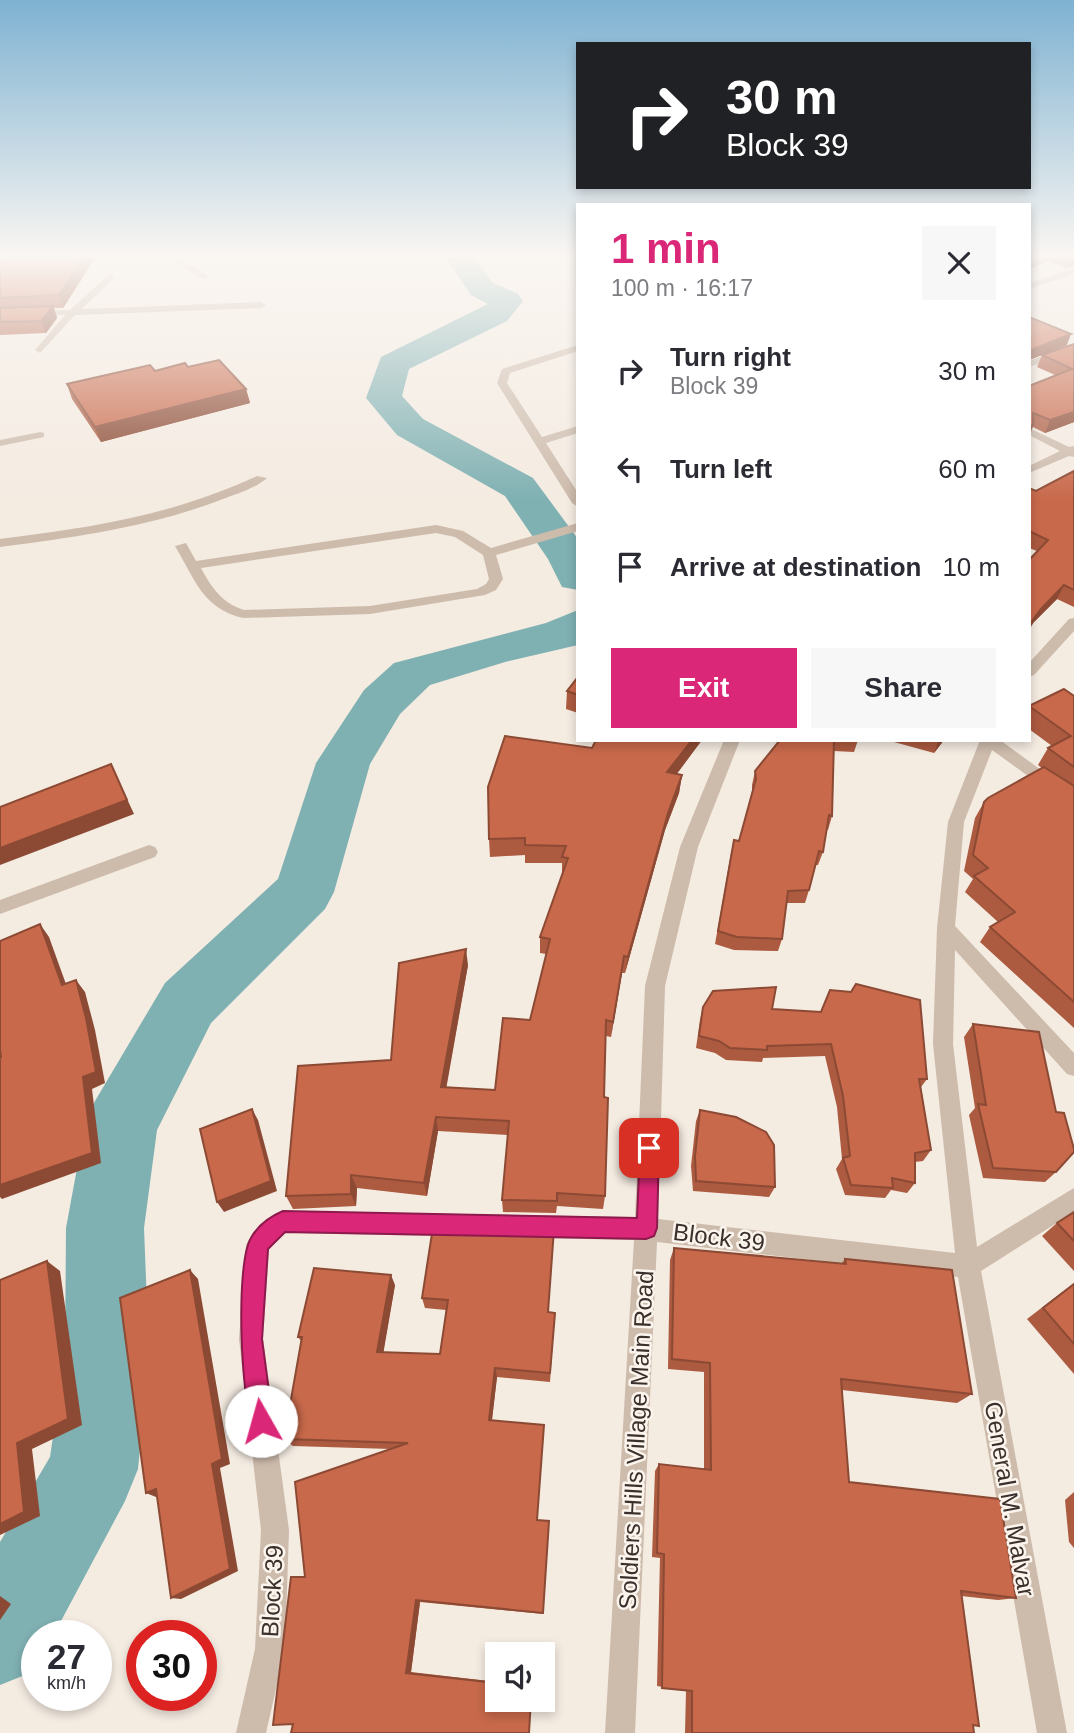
<!DOCTYPE html>
<html lang="en">
<head>
<meta charset="utf-8">
<style>
	:root { --surface:#fff; --page:#f7f7f7; --text:#2b2b33; --muted:#7c7c81; --accent:#db2777 }
	body { margin:0; font-family:Arial,sans-serif; background:var(--page); color:var(--text); height:100vh; display:flex; flex-direction:column; font-size:26px; white-space:nowrap }
	* { box-sizing:border-box; margin:0 }
	p { font-size:23px; color:var(--muted) }
	.icon { flex:none; width:38px; height:38px; fill:none; stroke:currentColor; stroke-width:2; stroke-linecap:round; stroke-linejoin:round }
	.map { position:relative; flex:1; overflow:hidden }
	.side { position:absolute; left:576px; top:203px; width:455px; height:539px; display:flex; flex-direction:column; background:var(--surface); border-radius:0px; box-shadow:0 4px 10px #0003 }
	.side>* { flex:none }
	.banner { position:absolute; left:576px; top:42px; width:455px; height:147px; border-radius:0px; box-shadow:0 4px 10px #0003; background:#202124; color:#fff; overflow:hidden }
	.buttons { position:absolute; left:485px; top:1642px; display:grid; gap:14px }
	.buttons a { display:grid; place-items:center; width:70px; height:70px; border-radius:0px; background:var(--surface); box-shadow:0 4px 10px #0003; font-size:35px }
	.speed { position:absolute; left:21px; top:1620px; display:flex; gap:14px; font-size:35px; font-weight:700; text-align:center }
	.speed>* { display:grid; place-content:center; width:91px; height:91px; border-radius:50%; background:var(--surface); box-shadow:0 4px 10px #0003; line-height:1 }
	.speed small { font-size:18px; font-weight:400 }
	.speed .limit { border:10px solid #d22; background:#fff; color:#111 }
	.pin { position:absolute; display:grid; place-items:center; width:60px; height:60px; color:#fff; margin:-30px; border-radius:14px; box-shadow:0 4px 10px #0006 }
	.me { position:absolute; width:77px; margin:-38px; rotate:353deg; stroke-linejoin:round; filter:drop-shadow(0 0 5px #0008) }
	.turn { display:flex; align-items:center; gap:24px; height:147px; padding:0 35px; font-size:32px }
	.turn .icon { width:91px; height:91px; stroke-width:2.5 }
	.turn b { display:block; font-size:49px; line-height:60px }
	.round { display:grid; place-items:center; flex:none; width:74px; height:74px; border-radius:0px; background:var(--page) }
	.head { display:flex; align-items:center; justify-content:space-between; height:119px; padding:0 35px }
	h1 { font-size:42px; font-weight:700; line-height:52px; color:var(--accent) }
	.cta { display:flex; gap:14px; margin-top:auto; padding:14px 35px }
	.cta a { flex:1; height:80px; border-radius:0px; background:var(--accent); color:#fff; font-size:28px; font-weight:700; line-height:80px; text-align:center }
	.cta a+a { background:var(--page); color:var(--text) }
	ul { padding:0; list-style:none }
	li { display:flex; align-items:center; gap:21px; height:98px; padding:0 35px }
	li div { flex:1 }
	li b { display:block; font-size:26px }
	li em { font-style:normal }
	.map>svg:first-child { display:block }
	.lines { fill:none; stroke-linecap:round; stroke-linejoin:round }
	.river { fill:#7fb0b2; fill-rule:evenodd }
	.minor { fill:#cdbbac; fill-rule:evenodd }
	.wall { fill:#ac5a40 }
	.shaded-wall { fill:#8c4a34 }
	.building { fill:#c8694b; stroke:#8c4a34; stroke-width:2 }
	.route { fill:#db2777; stroke:#8e194d; stroke-width:2 }
	.labels { text-anchor:middle; dominant-baseline:central; stroke-width:5; stroke-linejoin:round; paint-order:stroke }
	.near-street-label { font-size:24px; fill:#3b302b; stroke:#fbf5ee }
</style>
</head>
<body>
<div class="map">
<svg width="1074" height="1733" viewBox="0 0 1074 1733">
	<rect width="100%" height="100%" fill="#f4ebe1"/>
	<g class="lines">
		<g class="river">
			<polygon points="446,258 475,258 493,283 518,294 523,301 507,321 409,369 402,396 423,419 533,478 578,539 578,590 562,587 548,559 505,496 397,435 366,398 381,357 488,304 471,295"/>
			<polygon points="578,610 578,645 505,662 430,685 400,714 370,764 334,892 325,909 211,1023 157,1130 144,1228 149,1355 138,1469 125,1501 53,1636 37,1636 35,1671 0,1685 0,1542 50,1457 65,1355 66,1228 85,1125 95,1101 165,983 278,879 316,763 364,690 394,663 546,623"/>
		</g>
		<g class="minor">
			<polygon points="169,258 180,258 210,277 203,279"/>
			<polygon points="1074,268 1074,274 1029,289 1029,283"/>
			<polygon points="111,273 114,278 82,309 261,302 266,305 261,308 75,315 40,353 35,350 65,315 0,318 0,312 70,310"/>
			<polygon points="578,345 578,351 510,373 507,383 542,437 578,426 578,433 546,443 578,493 578,507 572,503 497,383 502,369"/>
			<polygon points="1074,345 1074,351 1029,367 1029,361"/>
			<polygon points="1029,428 1069,447 1074,446 1074,457 1069,456 1029,473 1029,466 1060,451 1029,435"/>
			<polygon points="40,432 44,433 44,437 0,446 0,440"/>
			<path d="M257 476 267 478C256 488 237 494 223 499 151 527 76 537 0 547V539C94 527 170 516 257 476Z"/>
			<path d="M578 523V531L496 555 503 579 496 590 485 595 370 614 243 618C202 608 195 579 175 546L186 543 196 561 436 525 463 531 491 548ZM436 533 455 537 483 555 489 579 486 584 477 589 370 606 244 610C222 603 211 587 201 568Z"/>
			<polygon points="1074,618 1074,631 1034,675 1029,677 1029,663 1069,619"/>
			<path d="M724 740H740L698 847 665 986 658 1219 955 1253 933 1044 937 928 948 822 980 740H1000L1074 794V809L992 750 964 822 955 926 1074 1053V1076L1067 1074 955 950 953 1044 977 1247 1074 1188V1212L981 1271 1067 1733H1037L958 1277 657 1242 635 1733H605L634 1240 286 1233 269 1249 263 1339 289 1530 285 1649 266 1733H236L255 1649 261 1530 239 1339 246 1245C254 1228 266 1218 283 1211L635 1217 645 986 680 847Z"/>
			<polygon points="149,845 155,847 158,852 155,857 0,914 0,900"/>
		</g>
	</g>
	<g class="wall">
		<polygon points="0,258 95,258 63,308 54,308 57,318 46,333 0,335"/>
		<polygon points="1029,258 1074,258 1066,268 1049,261"/>
		<polygon points="1029,317 1067,345 1042,355 1074,344 1074,422 1045,433 1033,427 1029,436 1029,386 1055,375 1037,367 1042,355 1029,360"/>
		<polygon points="188,367 246,389 250,403 101,442 72,399 67,384"/>
		<polygon points="1074,471 1074,607 1057,599 1034,622 1037,551 1029,548 1029,488 1036,491"/>
		<polygon points="578,677 578,713 566,709 567,691"/>
		<polygon points="1074,696 1074,1028 980,942 990,927 998,922 965,892 973,879 964,871 975,818 984,802 1042,768 1038,765 1048,748 1052,746 1029,729 1029,706"/>
		<polygon points="702,740 676,774 682,775 679,793 665,830 625,973 622,973 611,1037 606,1036 604,1097 605,1196 603,1209 557,1206 556,1213 503,1212 502,1200 508,1135 438,1131 427,1196 357,1188 356,1206 293,1209 286,1196 391,1060 468,965 446,1087 495,1090 530,1020 546,954 540,953 540,937 562,874 562,863 525,863 525,855 490,857 489,839 592,748"/>
		<polygon points="780,740 858,740 854,752 834,751 832,816 828,830 826,829 823,852 818,865 816,865 809,890 805,903 786,903 782,939 778,951 734,950 715,944 731,853 734,840 739,841 752,792 752,785 755,771"/>
		<polygon points="892,740 944,740 934,753 894,742"/>
		<polygon points="703,1007 772,1009 927,1079 921,1087 931,1150 923,1161 915,1162 915,1183 907,1193 891,1190 885,1198 845,1195 836,1169 842,1159 837,1107 825,1056 763,1058 762,1062 726,1060 715,1053 696,1048 700,1020"/>
		<polygon points="973,1024 1056,1172 1045,1182 983,1178 969,1115 975,1108 964,1037"/>
		<polygon points="700,1110 775,1187 769,1197 693,1191 691,1166 696,1121"/>
		<polygon points="1074,1212 1074,1271 1042,1236 1057,1223"/>
		<polygon points="433,1227 548,1312 555,1313 550,1382 497,1377 492,1420 537,1520 549,1521 543,1614 420,1602 411,1672 497,1682 497,1699 293,1724 305,1577 391,1449 293,1446 284,1439 301,1341 298,1337 395,1285 383,1352 440,1354 446,1310 425,1308 422,1298"/>
		<polygon points="674,1248 841,1264 845,1259 972,1394 957,1403 842,1390 849,1482 1016,1598 998,1600 961,1596 974,1733 685,1733 686,1691 657,1686 660,1558 652,1557 655,1471 659,1464 704,1469 704,1372 668,1369 670,1260"/>
		<polygon points="1074,1283 1074,1374 1027,1319"/>
		<polygon points="1074,1492 1074,1548 1069,1542 1065,1500"/>
	</g>
	<g class="shaded-wall">
		<polygon points="83,258 95,258 63,308 59,295"/>
		<polygon points="1034,258 1049,258 1049,261 1029,269 1029,261"/>
		<polygon points="1070,258 1074,258 1074,266 1066,268"/>
		<polygon points="53,306 57,318 46,333 41,321"/>
		<polygon points="1071,334 1067,345 1029,360 1029,355 1031,350"/>
		<polygon points="246,389 250,403 101,442 95,427"/>
		<polygon points="1074,412 1074,422 1045,433 1050,420"/>
		<polygon points="1033,425 1029,436 1029,427"/>
		<polygon points="1064,585 1057,599 1034,622 1029,630 1029,625 1041,609"/>
		<polygon points="692,740 702,740 665,790 667,772"/>
		<polygon points="939,740 944,740 934,753"/>
		<polygon points="111,764 134,814 0,865 0,848"/>
		<polygon points="682,775 679,793 665,830 625,973 628,957 668,813"/>
		<polygon points="40,924 49,937 71,998 62,985"/>
		<polygon points="466,949 468,965 444,1101 441,1087"/>
		<polygon points="624,956 622,973 611,1037 613,1022"/>
		<polygon points="76,980 85,992 95,1030 105,1083 92,1089 101,1163 2,1199 0,1197 0,1185 83,1077"/>
		<polygon points="252,1109 258,1120 277,1191 224,1212 217,1202"/>
		<polygon points="436,1117 438,1131 427,1196 424,1183"/>
		<polygon points="351,1175 357,1188 356,1206 351,1194"/>
		<polygon points="47,1261 60,1271 82,1425 32,1449 40,1516 0,1535 0,1524 17,1443"/>
		<polygon points="190,1270 198,1279 230,1464 220,1468 238,1571 181,1599 171,1598 212,1464"/>
		<polygon points="391,1275 395,1285 382,1361 377,1352"/>
		<polygon points="495,1368 497,1377 491,1427 489,1420"/>
		<polygon points="156,1489 166,1493 156,1497 146,1493"/>
		<polygon points="0,1596 11,1604 0,1620"/>
		<polygon points="416,1600 420,1602 411,1672 406,1673"/>
	</g>
	<g class="building">
		<polygon points="0,258 83,258 59,295 0,298"/>
		<polygon points="53,306 41,321 0,322 0,308"/>
		<polygon points="1029,317 1071,334 1031,350 1029,349"/>
		<polygon points="1074,344 1074,412 1050,420 1033,413 1033,425 1029,427 1029,386 1072,369 1042,355"/>
		<polygon points="219,360 246,389 95,427 67,384 150,365 155,371 185,363 188,367"/>
		<polygon points="1074,471 1074,590 1064,585 1041,609 1029,625 1029,560 1048,540 1029,531 1029,488 1036,491"/>
		<polygon points="578,677 578,695 567,691"/>
		<polygon points="1064,689 1074,696 1074,767 1048,748 1071,736 1029,706"/>
		<polygon points="505,736 592,748 596,740 692,740 667,772 682,775 668,813 628,957 624,956 613,1022 606,1020 604,1097 608,1098 605,1196 557,1193 557,1201 502,1200 509,1121 436,1117 424,1183 351,1175 351,1194 286,1196 298,1066 391,1060 399,963 466,949 441,1087 495,1090 503,1018 530,1020 550,939 540,937 568,858 562,857 566,846 525,845 525,838 489,839 488,787"/>
		<polygon points="780,740 834,740 832,816 829,815 823,852 819,851 809,890 788,891 782,939 737,937 718,931 734,840 739,841 756,779 755,771"/>
		<polygon points="111,764 127,800 0,848 0,807"/>
		<polygon points="1044,767 1074,786 1074,1002 990,927 1015,912 974,876 988,868 973,855 984,802 988,798"/>
		<polygon points="40,924 62,985 76,980 86,1018 96,1072 83,1077 92,1153 0,1185 0,1057 1,1057 0,1050 0,941"/>
		<polygon points="856,984 920,1000 927,1079 919,1079 931,1150 915,1153 915,1183 892,1178 893,1188 851,1185 843,1158 850,1156 843,1096 831,1044 767,1046 767,1050 730,1048 719,1041 699,1036 703,1007 713,991 776,987 772,1009 821,1012 830,990 851,992"/>
		<polygon points="973,1024 1039,1032 1056,1112 1064,1113 1074,1149 1074,1152 1056,1172 993,1168 978,1104 986,1105"/>
		<polygon points="252,1109 271,1181 217,1202 200,1129"/>
		<polygon points="700,1110 736,1117 766,1132 774,1145 775,1187 696,1181 695,1156"/>
		<polygon points="1074,1212 1074,1241 1057,1223"/>
		<polygon points="433,1227 554,1229 548,1312 555,1313 550,1373 495,1368 489,1420 544,1425 537,1520 549,1521 543,1613 416,1600 406,1673 497,1683 497,1699 531,1699 529,1733 291,1733 293,1724 273,1725 291,1577 305,1577 295,1482 408,1443 284,1439 302,1337 298,1337 314,1268 391,1275 377,1352 440,1354 448,1300 422,1298"/>
		<polygon points="674,1248 846,1264 845,1259 952,1270 972,1394 841,1379 849,1482 1000,1499 1016,1598 961,1591 979,1726 973,1725 974,1733 692,1733 692,1691 662,1688 664,1554 657,1553 659,1464 711,1470 710,1363 672,1359"/>
		<polygon points="47,1261 68,1419 17,1443 24,1512 0,1524 0,1280"/>
		<polygon points="190,1270 222,1459 212,1464 230,1569 171,1598 156,1489 146,1493 120,1298"/>
		<polygon points="1074,1284 1074,1344 1043,1308"/>
	</g>
	<linearGradient id="sky" x2="0" y2="1"><stop stop-color="#7eb2d2"/><stop offset="0.51" stop-color="#faf6f2"/><stop offset="1" stop-color="#faf6f2" stop-opacity="0"/></linearGradient>
	<rect width="1074" height="501" fill="url(#sky)"/>
	<path class="route" d="M649 1138 656 1141 659 1148 657 1228 654 1236 646 1239 285 1232 268 1249 262 1339 273 1421 269 1429 261 1433 253 1429C241 1400 235 1264 251 1238 258 1225 269 1217 283 1211L637 1218 640 1148 642 1141Z"/>
	<g class="labels">
		<g class="near-street-label">
			<text transform="translate(719 1237) rotate(7)">Block 39</text>
			<text transform="translate(636 1440) rotate(-87)">Soldiers Hills Village Main Road</text>
			<text transform="translate(1010 1499) rotate(80)">General M. Malvar</text>
			<text transform="translate(272 1591) rotate(-87)">Block 39</text>
		</g>
	</g>
</svg>
<div class="buttons">
<a><svg class="icon" aria-label="sound" viewBox="0 0 24 24"><path d="M4 9h4l5-4v14l-5-4H4zM17 9q2 3 0 6"/></svg></a>
</div>
<div class="speed"><div>27<small>km/h</small></div><div class="limit">30</div></div>
<div class="pin" style="left:649px;top:1148px;background:#d93025"><svg class="icon" aria-label="arrive" viewBox="0 0 24 24"><path d="M6 21V4h12l-3 4 3 4H6"/></svg></div>
<svg class="me" style="left:261px;top:1421px" viewBox="-20 -20 40 40"><circle r="19" fill="#fff"/><path d="M0-13L10 11 0 6-10 11z" fill="#db2777"/></svg>
<div class="banner">
<div class="turn"><svg class="icon" aria-label="right" viewBox="0 0 24 24"><path d="M7 20v-9h11M14 6l5 5-5 5"/></svg><div><b>30 m</b>Block 39</div></div>
</div>
<section class="side">
<div class="head"><div><h1>1 min</h1><p>100 m · 16:17</p></div><a class="round"><svg class="icon" aria-label="close" viewBox="0 0 24 24"><path d="M6 6l12 12M18 6L6 18"/></svg></a></div>
<ul>
<li><svg class="icon" aria-label="right" viewBox="0 0 24 24"><path d="M7 20v-9h11M14 6l5 5-5 5"/></svg><div><b>Turn right</b><p>Block 39</p></div><em>30 m</em></li>
<li><svg class="icon" aria-label="left" viewBox="0 0 24 24"><path d="M17 20v-9H6M10 6l-5 5 5 5"/></svg><div><b>Turn left</b></div><em>60 m</em></li>
<li><svg class="icon" aria-label="arrive" viewBox="0 0 24 24"><path d="M6 21V4h12l-3 4 3 4H6"/></svg><div><b>Arrive at destination</b></div><em>10 m</em></li>
</ul>
<div class="cta"><a>Exit</a><a>Share</a></div>
</section>
</div>
</body>
</html>
